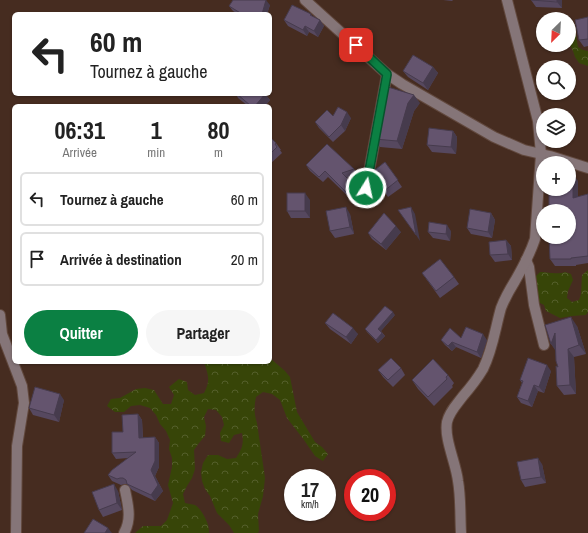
<!DOCTYPE html>
<html lang="fr">
<head>
<meta charset="utf-8">
<style>
	:root { --surface:#fff; --page:#f6f6f6; --text:#222; --muted:#767676; --line:#e0e0e0; --accent:#0b8043 }
	body { margin:0; font-family:"Archivo Narrow",sans-serif; background:var(--page); color:var(--text); height:100vh; display:flex; flex-direction:column; font-size:15px; white-space:nowrap }
	* { box-sizing:border-box; margin:0 }
	p { font-size:13px; color:var(--muted) }
	.icon { flex:none; width:22px; height:22px; fill:none; stroke:currentColor; stroke-width:2; stroke-linecap:round; stroke-linejoin:round }
	.map { position:relative; flex:1; overflow:hidden }
	.panel { position:absolute; left:12px; top:104px; width:260px; height:260px; display:flex; flex-direction:column; background:var(--surface); border-radius:6px; box-shadow:0 1px 3px #0004 }
	.panel>* { flex:none }
	.top-card { position:absolute; left:12px; top:12px; width:260px; height:84px; border-radius:6px; box-shadow:0 1px 3px #0004; background:#fff; color:var(--text); overflow:hidden }
	.needle { width:26px; rotate:204deg }
	.controls { position:absolute; left:536px; top:12px; display:grid; gap:8px }
	.controls a { display:grid; place-items:center; width:40px; height:40px; border-radius:50%; background:var(--surface); box-shadow:0 1px 3px #0004; font-size:20px }
	.speed { position:absolute; left:284px; top:469px; display:flex; gap:8px; font-size:20px; font-weight:700; text-align:center }
	.speed>* { display:grid; place-content:center; width:52px; height:52px; border-radius:50%; background:var(--surface); box-shadow:0 1px 3px #0004; line-height:1 }
	.speed small { font-size:10px; font-weight:400 }
	.speed .limit { border:6px solid #d22; background:#fff; color:#111 }
	.pin { position:absolute; display:grid; place-items:center; width:34px; height:34px; color:#fff; margin:-17px; border-radius:8px; box-shadow:0 2px 6px #0006 }
	.me { position:absolute; width:44px; margin:-22px; rotate:10deg; stroke-linejoin:round; filter:drop-shadow(0 0 3px #0008) }
	.turn { display:flex; align-items:center; gap:14px; height:84px; padding:0 12px; font-size:18px }
	.turn .icon { width:52px; height:52px; stroke-width:2.5 }
	.turn b { display:block; font-size:28px; line-height:34px }
	.eta { display:flex; justify-content:space-evenly; align-items:center; height:68px; text-align:center }
	.eta b { font-size:24px; font-weight:700; line-height:28px }
	.primary-button { display:flex; gap:8px; margin-top:auto; padding:8px 12px }
	.primary-button a { flex:1; height:46px; border-radius:24px; background:var(--accent); color:#fff; font-size:16px; font-weight:700; line-height:46px; text-align:center }
	.primary-button a+a { background:var(--page); color:var(--text) }
	ul { padding:0; list-style:none }
	li { display:flex; align-items:center; gap:12px; height:54px; margin:0 8px 6px; padding:0 4px; border:2px solid var(--line); border-radius:6px }
	li div { flex:1 }
	li b { display:block; font-size:15px }
	li em { font-style:normal }
	.map>svg:first-child { display:block }
	.forest { fill:url(#forest-crowns) }
	.lines { fill:none; stroke-linecap:round; stroke-linejoin:round }
	.minor-casing { stroke:#61483d; stroke-width:12 }
	.minor { stroke:#857578; stroke-width:10 }
	.wall { fill:#56485f }
	.shaded-wall { fill:#463b4d }
	.building { fill:#64546e; stroke:#463b4d }
	.route-casing { stroke:#07532c; stroke-width:10 }
	.route { stroke:#0b8043; stroke-width:7 }
</style>
</head>
<body>
<div class="map">
<svg width="588" height="533" viewBox="0 0 588 533">
	<defs>
		<pattern id="forest-crowns" width="20" height="18" patternUnits="userSpaceOnUse"><rect width="20" height="18" fill="#374508"/><path d="M2 6a3 3 0 1 1 6 0M12 15a3 3 0 1 1 6 0" fill="none" stroke="#545f2b"/></pattern>
	</defs>
	<rect width="100%" height="100%" fill="#462c20"/>
	<g class="forest">
		<polygon points="572,30 576,35 578,47 583,50 588,51 588,66 579,63 575,57 573,51 569,43 569,31"/>
		<path d="M588 270V312L586 315 572 316 560 318 546 311 544 305 538 302 535 290 537 283 536 276 540 272C551 272 555 275 565 272L571 274 573 280 568 291 567 298 572 302 579 300 581 294 582 275Z"/>
		<path d="M270 358 285 371 290 377 297 412 315 442 322 447 328 454 323 461 315 456 304 440 287 418 280 400 272 394 263 392 256 397C254 407 254 414 257 423L265 478 263 496 258 514 259 531 258 533H234L229 525 217 513 210 496 205 489 202 481 201 472 203 463 208 455H218L227 459 236 458C242 449 244 444 242 433L234 435 229 443 221 441 220 433 224 425 222 417 216 410 208 409 204 417 206 426 205 436 199 443 194 450 195 469 192 478 187 486 183 494 185 503C188 504 192 504 195 505 202 509 210 525 209 533H135L143 526H161L167 520 173 503 168 485 172 467V458L169 449 170 440 166 431 160 424 156 415 150 408 140 405 131 406 124 412H115L107 406 111 399 120 398 136 389 145 388 154 390 163 404H171L174 395 169 387 179 379 187 382 188 390 195 395 204 393C211 380 208 375 204 362H270Z"/>
	</g>
	<g class="lines">
		<g class="minor-casing">
			<g id="minor">
				<polyline points="305,0 387,74 402,84 494,137 524,150 550,156 588,168"/>
				<polyline points="366,188 387,74"/>
				<polyline points="526,260 529,267 534,305 544,345"/>
				<polyline points="0,315 2,334 22,386 24,403 17,446 16,533"/>
				<path d="M124 533C132 519 128 505 125 490"/>
				<path d="M461 533C460 516 461 498 458 481 456 463 444 439 447 422 449 412 457 404 463 396 470 388 477 379 483 369 493 349 495 329 501 308 505 298 510 289 515 281 523 267 530 254 535 239L541 154 538 121 507 0"/>
			</g>
		</g>
		<use href="#minor" class="minor"/>
	</g>
	<g class="wall">
		<polygon points="443,0 453,0 452,1"/>
		<polygon points="531,0 562,0 562,8 536,7"/>
		<polygon points="270,5 267,14 238,14 233,11 229,6"/>
		<polygon points="311,14 312,16 320,20 324,26 318,37 309,32 307,36 288,26 284,20"/>
		<polygon points="588,18 588,46 584,47 579,40"/>
		<polygon points="433,67 438,73 428,90 408,77 403,71"/>
		<polygon points="236,94 265,94 270,100 265,106 248,106 238,98"/>
		<polygon points="420,103 414,111 402,149 380,147 375,139"/>
		<polygon points="333,116 351,118 345,131 333,142 319,128 315,122"/>
		<polygon points="453,131 457,137 456,154 432,152 427,145"/>
		<polygon points="270,137 276,143 281,150 280,150 282,153 270,164"/>
		<polygon points="385,162 402,187 388,197 371,173"/>
		<polygon points="306,165 354,169 358,174 347,178 359,190 363,195 355,203 328,177 323,182 310,171"/>
		<polygon points="578,181 578,197 588,194 588,263 576,265 576,266 555,266 550,259 549,207"/>
		<polygon points="310,200 310,218 291,218 287,211"/>
		<polygon points="491,213 495,220 492,238 471,234 467,228"/>
		<polygon points="350,214 354,234 335,238 330,231"/>
		<polygon points="451,231 450,241 433,238 428,232"/>
		<polygon points="401,232 386,250 372,239 368,233"/>
		<polygon points="506,240 511,246 512,260 495,262 490,255"/>
		<polygon points="422,273 454,277 459,284 440,298"/>
		<polygon points="395,315 381,331 385,336 378,343 367,332 365,329"/>
		<polygon points="325,323 358,334 351,344 330,329"/>
		<polygon points="577,326 586,354 574,357 576,394 564,395 557,386 558,367 556,350 551,344"/>
		<polygon points="461,338 487,340 481,358 456,347 452,351 445,345 441,340"/>
		<polygon points="401,368 405,375 393,387 383,377 378,370"/>
		<polygon points="551,371 544,393 538,391 532,407 521,403 517,397 522,383 520,380"/>
		<polygon points="448,375 454,383 452,386 453,387 434,406 418,389 412,380"/>
		<polygon points="64,400 59,422 33,415 29,408"/>
		<polygon points="138,414 142,420 143,438 155,437 159,443 159,467 155,476 163,491 155,501 132,490 127,484 124,484 121,485 112,481 108,475 128,458 116,459 112,453 123,432"/>
		<polygon points="542,464 546,483 525,487 521,480"/>
		<polygon points="118,491 122,510 103,517 99,510"/>
	</g>
	<g class="shaded-wall">
		<polygon points="266,0 270,5 267,14 262,14"/>
		<polygon points="557,0 562,0 562,8 557,2"/>
		<polygon points="320,20 324,26 318,37 314,31"/>
		<polygon points="305,26 309,32 307,36 303,30"/>
		<polygon points="433,67 438,73 428,90 423,83"/>
		<polygon points="263,94 265,94 270,100 265,106 255,106"/>
		<polygon points="414,95 420,103 414,111 402,149 397,141 408,103"/>
		<polygon points="347,112 351,118 345,131 341,125"/>
		<polygon points="453,131 457,137 456,154 451,147"/>
		<polygon points="573,174 578,181 578,205 573,198"/>
		<polygon points="305,193 310,200 310,218 305,211"/>
		<polygon points="346,207 350,214 354,234 350,227"/>
		<polygon points="411,207 415,214 420,241 416,235"/>
		<polygon points="491,213 495,220 492,238 488,232"/>
		<polygon points="447,225 451,231 450,241 446,234"/>
		<polygon points="396,226 401,232 386,250 381,244"/>
		<polygon points="506,240 511,246 512,260 508,254"/>
		<polygon points="393,312 395,315 380,332 378,329"/>
		<polygon points="571,317 577,326 586,354 579,345"/>
		<polygon points="353,328 358,334 351,344 346,337"/>
		<polygon points="382,333 385,336 378,343 376,340"/>
		<polygon points="555,333 557,353 551,344"/>
		<polygon points="483,334 487,340 481,358 477,352"/>
		<polygon points="452,342 456,347 452,351 448,346"/>
		<polygon points="568,349 574,357 576,394 570,385"/>
		<polygon points="547,365 551,371 544,393 539,387"/>
		<polygon points="534,385 538,391 532,407 528,401"/>
		<polygon points="60,394 64,400 59,422 54,415"/>
		<polygon points="138,414 142,420 143,444 139,438"/>
		<polygon points="155,437 159,443 159,467 155,476 163,491 155,501 151,495 151,470"/>
		<polygon points="538,458 542,464 546,483 541,477"/>
		<polygon points="114,484 118,491 122,510 117,503"/>
		<polygon points="108,528 112,533 105,533"/>
	</g>
	<g class="building">
		<polygon points="233,0 266,0 262,14 242,14 229,6"/>
		<polygon points="531,0 557,0 557,2"/>
		<polygon points="292,5 311,14 310,15 320,20 314,31 305,26 303,30 284,20"/>
		<polygon points="588,17 588,39 579,40 575,20"/>
		<polygon points="413,55 433,67 423,83 403,71"/>
		<polygon points="388,87 414,95 408,103 397,141 375,139 379,114"/>
		<polygon points="237,94 265,94 255,106 251,106"/>
		<polygon points="338,107 347,112 341,125 329,137 315,122 327,110 333,116"/>
		<polygon points="429,128 453,131 451,147 427,145"/>
		<polygon points="270,137 276,143 275,144 277,147 270,154"/>
		<polygon points="327,144 354,169 342,173 359,190 352,198 325,171 319,177 306,165"/>
		<polygon points="385,162 398,180 384,191 371,173"/>
		<polygon points="569,174 573,174 573,198 588,194 588,256 571,258 571,259 550,259 549,237 569,237 569,211 543,211 543,213 542,210 549,207 549,189 569,189"/>
		<rect x="287" y="193" width="18" height="18"/>
		<polygon points="346,207 350,227 330,231 326,211"/>
		<polygon points="411,207 416,235 398,210"/>
		<polygon points="470,209 491,213 488,232 467,228"/>
		<polygon points="384,213 396,226 381,244 368,233"/>
		<polygon points="429,222 447,225 446,234 428,232"/>
		<polygon points="506,240 508,254 490,255 489,242"/>
		<polygon points="440,259 454,277 436,291 422,273"/>
		<polygon points="385,306 393,312 378,329 382,333 376,340 365,329"/>
		<polygon points="333,313 353,328 346,337 325,323"/>
		<polygon points="571,317 579,345 568,349 570,385 557,386 556,366 558,367 556,361 555,333 551,344 545,325"/>
		<polygon points="466,327 483,334 477,352 452,342 448,346 441,340 450,328 461,338"/>
		<polygon points="391,358 401,368 388,380 378,370"/>
		<polygon points="528,358 547,365 539,387 534,385 528,401 517,397 523,381 520,380"/>
		<polygon points="433,359 448,375 446,377 447,379 428,397 412,380"/>
		<polygon points="35,387 60,394 54,415 29,408"/>
		<polygon points="138,414 139,438 155,437 155,461 151,470 158,485 151,495 127,484 126,480 123,478 120,478 117,479 108,475 112,470 136,452 112,453 112,432 123,432 122,415"/>
		<polygon points="538,458 541,477 521,480 517,462"/>
		<polygon points="114,484 117,503 99,510 92,492"/>
		<polygon points="93,519 108,528 105,533 84,533"/>
	</g>
	<g class="lines">
		<g class="route-casing">
			<polyline id="route" points="356,45 387,74 366,188"/>
		</g>
		<use href="#route" class="route"/>
	</g>
</svg>
<div class="controls">
<a><svg class="needle" viewBox="-14 -14 28 28"><path d="M0-13l5 13h-10z" fill="#e53935"/><path d="M0 13l5-13h-10z" fill="#767676"/></svg></a>
<a><svg class="icon" aria-label="search" viewBox="0 0 24 24"><circle cx="10" cy="10" r="6"/><path d="M15 15l6 6"/></svg></a>
<a><svg class="icon" aria-label="layers" viewBox="0 0 24 24"><path d="M12 4l9 5-9 5-9-5zM3 14l9 5 9-5"/></svg></a>
<a>+</a>
<a>−</a>
</div>
<div class="speed"><div>17<small>km/h</small></div><div class="limit">20</div></div>
<div class="pin" style="left:356px;top:45px;background:#d93025"><svg class="icon" aria-label="arrive" viewBox="0 0 24 24"><path d="M6 21V4h12l-3 4 3 4H6"/></svg></div>
<svg class="me" style="left:366px;top:188px" viewBox="-20 -20 40 40"><circle r="17" fill="#0b8043" stroke="#fff" stroke-width="3"/><path d="M0-11L8 9 0 5-8 9z" fill="#fff"/></svg>
<div class="top-card">
<div class="turn"><svg class="icon" aria-label="left" viewBox="0 0 24 24"><path d="M17 20v-9H6M10 6l-5 5 5 5"/></svg><div><b>60 m</b>Tournez à gauche</div></div>
</div>
<section class="panel">
<div class="eta">
<div><b>06:31</b><p>Arrivée</p></div>
<div><b>1</b><p>min</p></div>
<div><b>80</b><p>m</p></div>
</div>
<ul>
<li><svg class="icon" aria-label="left" viewBox="0 0 24 24"><path d="M17 20v-9H6M10 6l-5 5 5 5"/></svg><div><b>Tournez à gauche</b></div><em>60 m</em></li>
<li><svg class="icon" aria-label="arrive" viewBox="0 0 24 24"><path d="M6 21V4h12l-3 4 3 4H6"/></svg><div><b>Arrivée à destination</b></div><em>20 m</em></li>
</ul>
<div class="primary-button"><a>Quitter</a><a>Partager</a></div>
</section>
</div>
</body>
</html>
